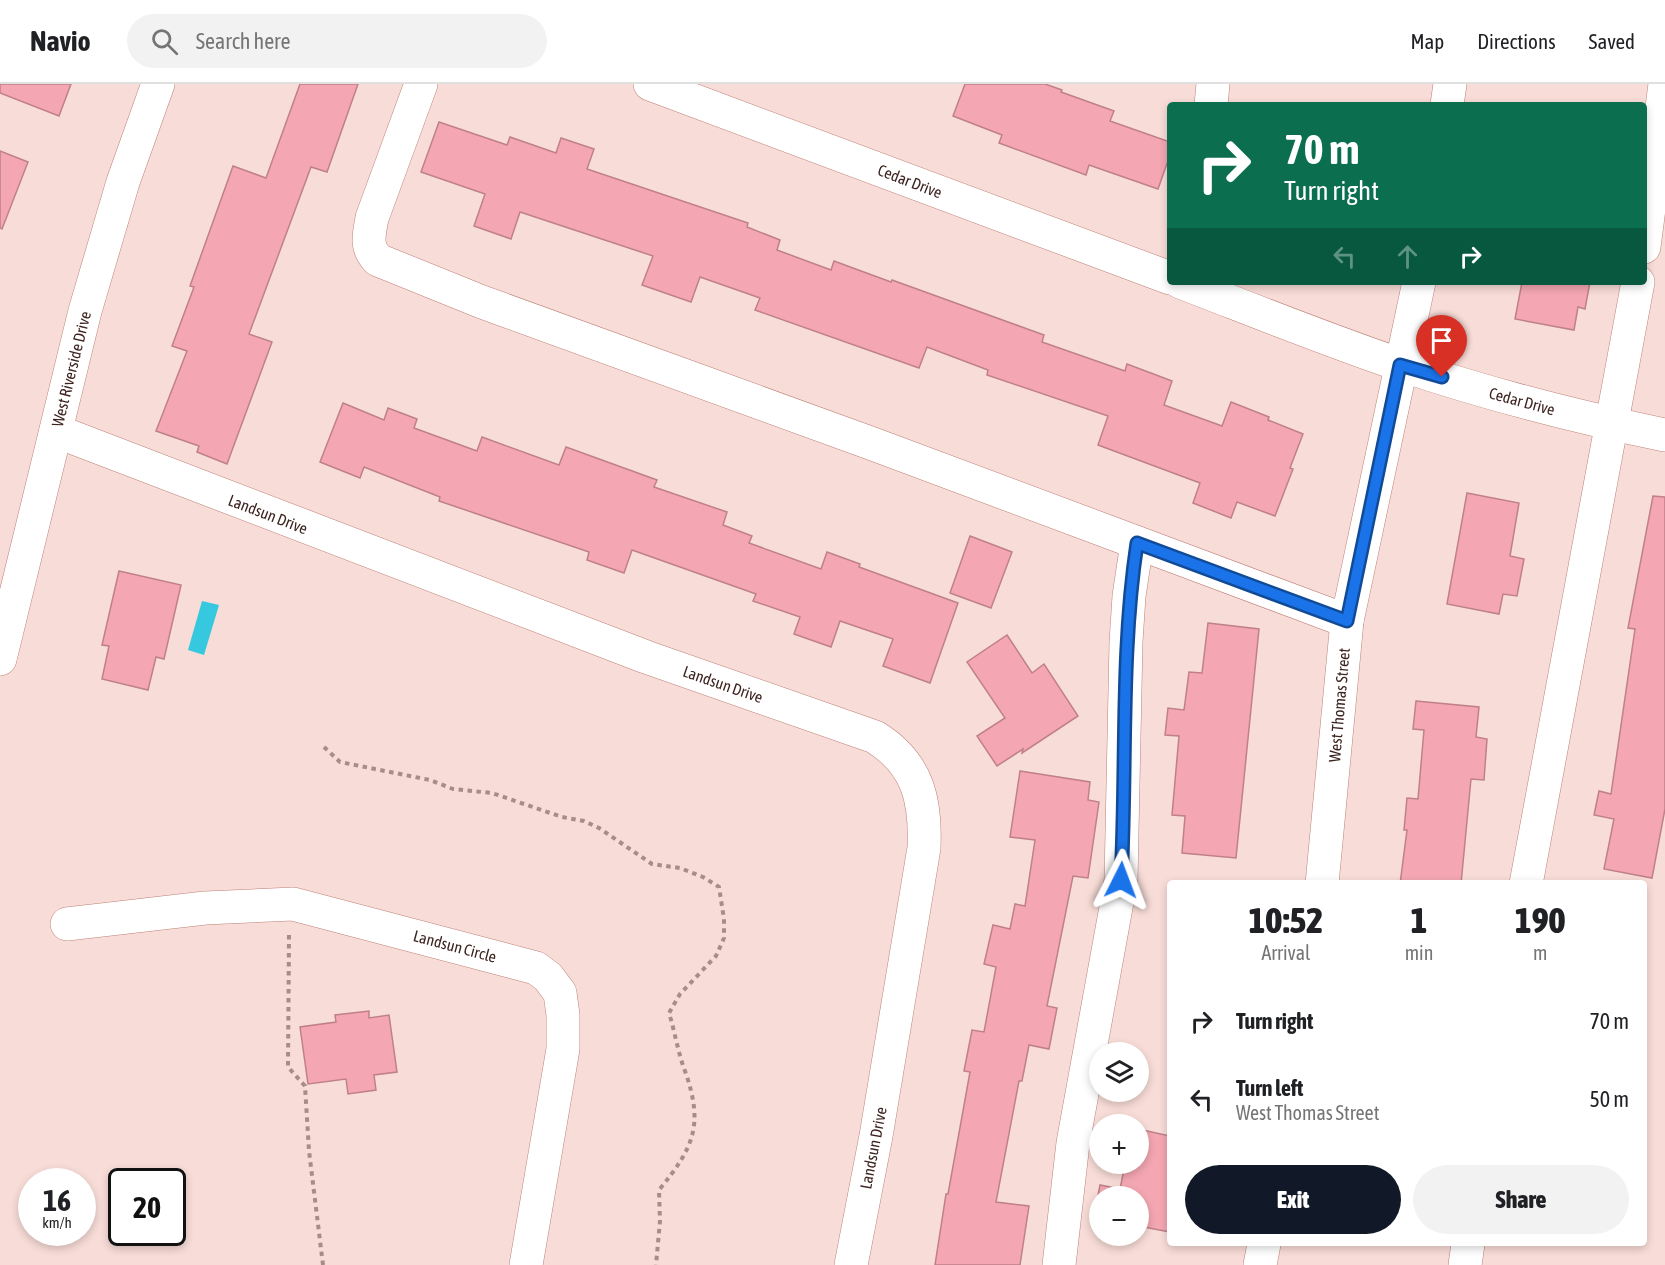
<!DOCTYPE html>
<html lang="en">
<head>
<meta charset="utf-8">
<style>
	:root { --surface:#fff; --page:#f2f2f2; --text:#202124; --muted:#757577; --line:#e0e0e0; --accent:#111827 }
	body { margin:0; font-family:"Asap Condensed",sans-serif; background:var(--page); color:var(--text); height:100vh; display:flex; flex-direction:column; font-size:22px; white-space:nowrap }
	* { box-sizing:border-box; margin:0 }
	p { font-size:20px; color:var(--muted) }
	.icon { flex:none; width:33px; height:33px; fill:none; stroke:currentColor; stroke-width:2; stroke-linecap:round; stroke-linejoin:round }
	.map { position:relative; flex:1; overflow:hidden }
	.drawer { position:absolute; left:1167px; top:796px; width:480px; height:366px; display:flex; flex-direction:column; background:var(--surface); border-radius:6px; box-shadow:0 3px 9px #0003 }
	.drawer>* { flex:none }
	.guide { position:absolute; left:1167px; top:18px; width:480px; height:183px; border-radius:6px; box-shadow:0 3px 9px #0003; background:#0b6e4f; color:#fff; overflow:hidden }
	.tools { position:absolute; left:1089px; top:958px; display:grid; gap:12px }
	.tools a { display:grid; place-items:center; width:60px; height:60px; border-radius:50%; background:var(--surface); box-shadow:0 3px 9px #0003; font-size:30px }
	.speed { position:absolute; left:18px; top:1084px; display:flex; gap:12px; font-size:30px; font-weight:700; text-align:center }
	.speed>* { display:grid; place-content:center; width:78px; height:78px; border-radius:50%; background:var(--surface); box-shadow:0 3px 9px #0003; line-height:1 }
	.speed small { font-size:15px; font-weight:400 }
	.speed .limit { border:3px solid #111; border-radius:9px; background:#fff; color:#111 }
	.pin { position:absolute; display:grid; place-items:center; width:51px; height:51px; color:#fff; margin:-62px -26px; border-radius:50% 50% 50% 0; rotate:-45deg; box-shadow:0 0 6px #0007 }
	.pin .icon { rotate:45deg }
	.me { position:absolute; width:66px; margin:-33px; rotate:3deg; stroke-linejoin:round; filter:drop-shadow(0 0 4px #0008) }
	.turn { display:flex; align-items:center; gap:21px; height:126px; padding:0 18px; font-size:27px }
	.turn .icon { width:78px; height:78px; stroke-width:2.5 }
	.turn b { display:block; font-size:42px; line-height:51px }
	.lanes { display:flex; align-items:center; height:57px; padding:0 18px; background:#0003; justify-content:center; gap:30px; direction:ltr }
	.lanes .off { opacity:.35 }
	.eta { display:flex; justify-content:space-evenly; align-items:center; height:102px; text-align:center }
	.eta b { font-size:36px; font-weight:800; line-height:42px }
	.primary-button { display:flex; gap:12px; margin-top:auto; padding:12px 18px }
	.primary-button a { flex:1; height:69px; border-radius:36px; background:var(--accent); color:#fff; font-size:24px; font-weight:800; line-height:69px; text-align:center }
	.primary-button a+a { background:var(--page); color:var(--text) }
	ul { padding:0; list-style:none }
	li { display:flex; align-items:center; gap:18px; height:78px; padding:0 18px }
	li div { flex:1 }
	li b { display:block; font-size:22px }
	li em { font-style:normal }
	header { display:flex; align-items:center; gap:36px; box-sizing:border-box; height:84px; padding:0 30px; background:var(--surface); border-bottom:2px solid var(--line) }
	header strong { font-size:28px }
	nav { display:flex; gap:33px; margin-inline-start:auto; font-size:21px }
	.search { width:420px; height:54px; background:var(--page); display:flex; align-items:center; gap:15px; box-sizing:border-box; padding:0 21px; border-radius:33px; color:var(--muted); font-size:22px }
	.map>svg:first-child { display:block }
	.water { fill:#36c8de }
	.building { fill:#f4a7b2; stroke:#bf8089; stroke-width:1.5 }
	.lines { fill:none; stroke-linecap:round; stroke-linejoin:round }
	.minor-casing { stroke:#be8177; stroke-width:34 }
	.path { stroke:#a78c88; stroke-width:4; stroke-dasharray:4.5 4.5; stroke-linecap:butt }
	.minor { stroke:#fff; stroke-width:33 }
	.route-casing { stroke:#114b97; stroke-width:15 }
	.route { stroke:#1a73e8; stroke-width:10 }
	.labels { text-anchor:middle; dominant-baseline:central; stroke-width:6; stroke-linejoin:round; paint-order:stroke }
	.street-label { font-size:16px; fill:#3d2420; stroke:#fff }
</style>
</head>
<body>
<header>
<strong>Navio</strong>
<div class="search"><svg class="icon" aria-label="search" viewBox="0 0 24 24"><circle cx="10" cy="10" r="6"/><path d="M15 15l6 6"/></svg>Search here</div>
<nav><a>Map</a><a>Directions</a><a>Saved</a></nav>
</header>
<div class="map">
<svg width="1665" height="1181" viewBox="0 0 1665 1181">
	<rect width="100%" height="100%" fill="#f8dcd7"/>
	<polygon class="water" points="202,517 219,521 204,571 188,566"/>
	<g class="building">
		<polygon points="0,0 71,0 59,32 0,9"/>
		<polygon points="300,0 358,0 327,88 311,83 249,250 272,258 227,380 197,368 199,362 156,347 187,267 172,262 194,203 190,202 233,82 266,94"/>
		<polygon points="965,0 1045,0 1062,6 1061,8 1114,27 1110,37 1170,58 1170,71 1158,105 1089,81 1086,91 999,59 1002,51 953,32"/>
		<polygon points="439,38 507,61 510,53 556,69 561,54 594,65 587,85 748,139 747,143 780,156 777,166 831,186 834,177 891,198 892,196 1044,251 1042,258 1125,287 1127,280 1172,297 1164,321 1222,342 1231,318 1269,333 1268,336 1303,350 1290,384 1293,385 1275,432 1237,418 1231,434 1193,419 1200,399 1098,361 1108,332 987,291 988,286 927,263 919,284 755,226 760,214 700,193 691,218 642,201 653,172 520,128 511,155 474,142 485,110 421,88"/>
		<polygon points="0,67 28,78 2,145 0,144"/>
		<polygon points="1522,198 1590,198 1585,225 1578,223 1574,246 1515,235"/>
		<polygon points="343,319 384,336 388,324 417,335 414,344 477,367 482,353 559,381 566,363 657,396 654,403 727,428 723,441 752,452 749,459 821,485 827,468 860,480 859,483 958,519 930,599 883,582 893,555 840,537 831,563 794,550 800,533 753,517 756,510 632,466 624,489 587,476 589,468 439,417 440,413 364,383 360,394 320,378"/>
		<polygon points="1467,409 1519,419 1510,472 1524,475 1517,512 1503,510 1499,530 1447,520"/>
		<polygon points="1653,412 1665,413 1665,725 1652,794 1604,785 1614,735 1594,731 1599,707 1611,710 1635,545 1628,544"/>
		<polygon points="970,452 1012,468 991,524 950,509"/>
		<polygon points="119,487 181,501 164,575 156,573 148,606 102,595 109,562 102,561"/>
		<polygon points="1208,539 1259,545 1236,774 1182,769 1185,732 1172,731 1179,652 1165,651 1168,624 1184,626 1189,588 1202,589"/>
		<polygon points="1007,551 1032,589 1044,580 1078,632 1022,669 1023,665 997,682 977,652 1005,634 967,578"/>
		<polygon points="1416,617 1479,623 1476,653 1487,655 1484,696 1471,695 1461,800 1400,800 1407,746 1404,746 1407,714 1418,715 1424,646 1413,645"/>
		<polygon points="1020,687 1090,698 1088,716 1099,718 1088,794 1073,792 1047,922 1057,924 1049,965 1029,961 1022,997 1019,997 996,1118 1029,1122 1020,1181 935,1181 946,1110 948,1110 970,988 964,987 972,946 984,948 996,883 984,880 993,841 1010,845 1015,820 1025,822 1035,756 1010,753"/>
		<polygon points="369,927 369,934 389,931 397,988 374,991 376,1006 348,1010 346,995 308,1000 300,943 336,938 335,931"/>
		<polygon points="1138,1045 1170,1052 1170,1148 1138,1142 1138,1113 1100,1113 1100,1134 1094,1133 1100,1101 1120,1105 1125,1080 1138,1080"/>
	</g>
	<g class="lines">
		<g class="minor-casing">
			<g id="minor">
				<path d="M421 0 372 134C369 151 365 163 378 176L482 218 873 360 1347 537"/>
				<polyline points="650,0 1170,194"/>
				<polyline points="1211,21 1213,0"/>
				<polyline points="1447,21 1450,0"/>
				<polyline points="1644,163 1665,0"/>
				<path d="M1180 198C1253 226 1327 256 1401 281 1488 310 1576 333 1665 351"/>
				<path d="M56 347 646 573 875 653C918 680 926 716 924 764L876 1052 851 1181"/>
				<polyline points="0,575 85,227 123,98 158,0"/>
				<polyline points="1322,800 1347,537 1419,198"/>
				<polyline points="1526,800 1638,198"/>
				<polyline points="67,840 205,824 293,820 536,884 548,893 560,909 563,931 563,965 526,1181"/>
				<polyline points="1059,1181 1073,1059 1121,796 1126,558 1129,512 1137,459"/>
				<polyline points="1260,1181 1264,1160"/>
				<polyline points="1465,1181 1468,1160"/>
			</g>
		</g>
		<g class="path">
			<path d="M324 663 340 678 430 696 453 705 492 709 562 733 584 737 599 744 652 780 680 784 703 793 719 803 724 835V854L716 872 680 910 669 929C675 948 678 969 685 987 704 1041 694 1063 659 1106L660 1137 656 1181"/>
			<polyline points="289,851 288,983 305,1002 309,1067 323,1181"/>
		</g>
		<use href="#minor" class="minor"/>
	</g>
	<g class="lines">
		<g class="route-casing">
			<path id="route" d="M1121 796C1127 684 1120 571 1137 459L1347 537 1400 281 1442 293"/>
		</g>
		<use href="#route" class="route"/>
	</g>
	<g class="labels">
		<g class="street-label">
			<text transform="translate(910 97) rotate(21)">Cedar Drive</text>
			<text transform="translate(71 285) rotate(-76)">West Riverside Drive</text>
			<text transform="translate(1522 317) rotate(15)">Cedar Drive</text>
			<text transform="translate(268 430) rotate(21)">Landsun Drive</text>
			<text transform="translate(723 600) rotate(19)">Landsun Drive</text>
			<text transform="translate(1339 621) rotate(-85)">West Thomas Street</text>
			<text transform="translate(455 862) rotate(15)">Landsun Circle</text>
			<text transform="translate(873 1064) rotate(-79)">Landsun Drive</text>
		</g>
	</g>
</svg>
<div class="tools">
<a><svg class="icon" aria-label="layers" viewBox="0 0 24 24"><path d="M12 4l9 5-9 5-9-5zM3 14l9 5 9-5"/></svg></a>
<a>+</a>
<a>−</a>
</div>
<div class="speed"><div>16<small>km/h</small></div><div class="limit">20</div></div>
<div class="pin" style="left:1442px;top:293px;background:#d93025"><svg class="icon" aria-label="arrive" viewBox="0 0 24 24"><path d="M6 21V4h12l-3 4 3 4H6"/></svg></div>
<svg class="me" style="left:1121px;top:796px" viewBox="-20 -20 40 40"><path d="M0-17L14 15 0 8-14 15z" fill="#1a73e8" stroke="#fff" stroke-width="4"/></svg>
<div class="guide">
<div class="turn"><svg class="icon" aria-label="right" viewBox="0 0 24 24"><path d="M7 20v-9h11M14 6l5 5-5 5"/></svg><div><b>70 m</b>Turn right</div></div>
<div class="lanes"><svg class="icon off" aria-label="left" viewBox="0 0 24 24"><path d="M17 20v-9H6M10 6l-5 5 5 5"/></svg><svg class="icon off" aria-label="ahead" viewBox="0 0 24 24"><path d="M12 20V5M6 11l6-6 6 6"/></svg><svg class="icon" aria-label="right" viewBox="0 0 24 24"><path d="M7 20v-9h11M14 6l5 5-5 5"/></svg></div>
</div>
<section class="drawer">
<div class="eta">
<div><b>10:52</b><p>Arrival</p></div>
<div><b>1</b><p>min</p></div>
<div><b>190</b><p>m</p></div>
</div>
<ul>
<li><svg class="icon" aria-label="right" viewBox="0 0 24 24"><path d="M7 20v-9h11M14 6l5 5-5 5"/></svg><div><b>Turn right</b></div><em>70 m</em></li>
<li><svg class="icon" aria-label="left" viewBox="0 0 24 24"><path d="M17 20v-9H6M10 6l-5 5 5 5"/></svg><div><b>Turn left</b><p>West Thomas Street</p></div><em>50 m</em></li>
</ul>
<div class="primary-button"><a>Exit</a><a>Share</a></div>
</section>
</div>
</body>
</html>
